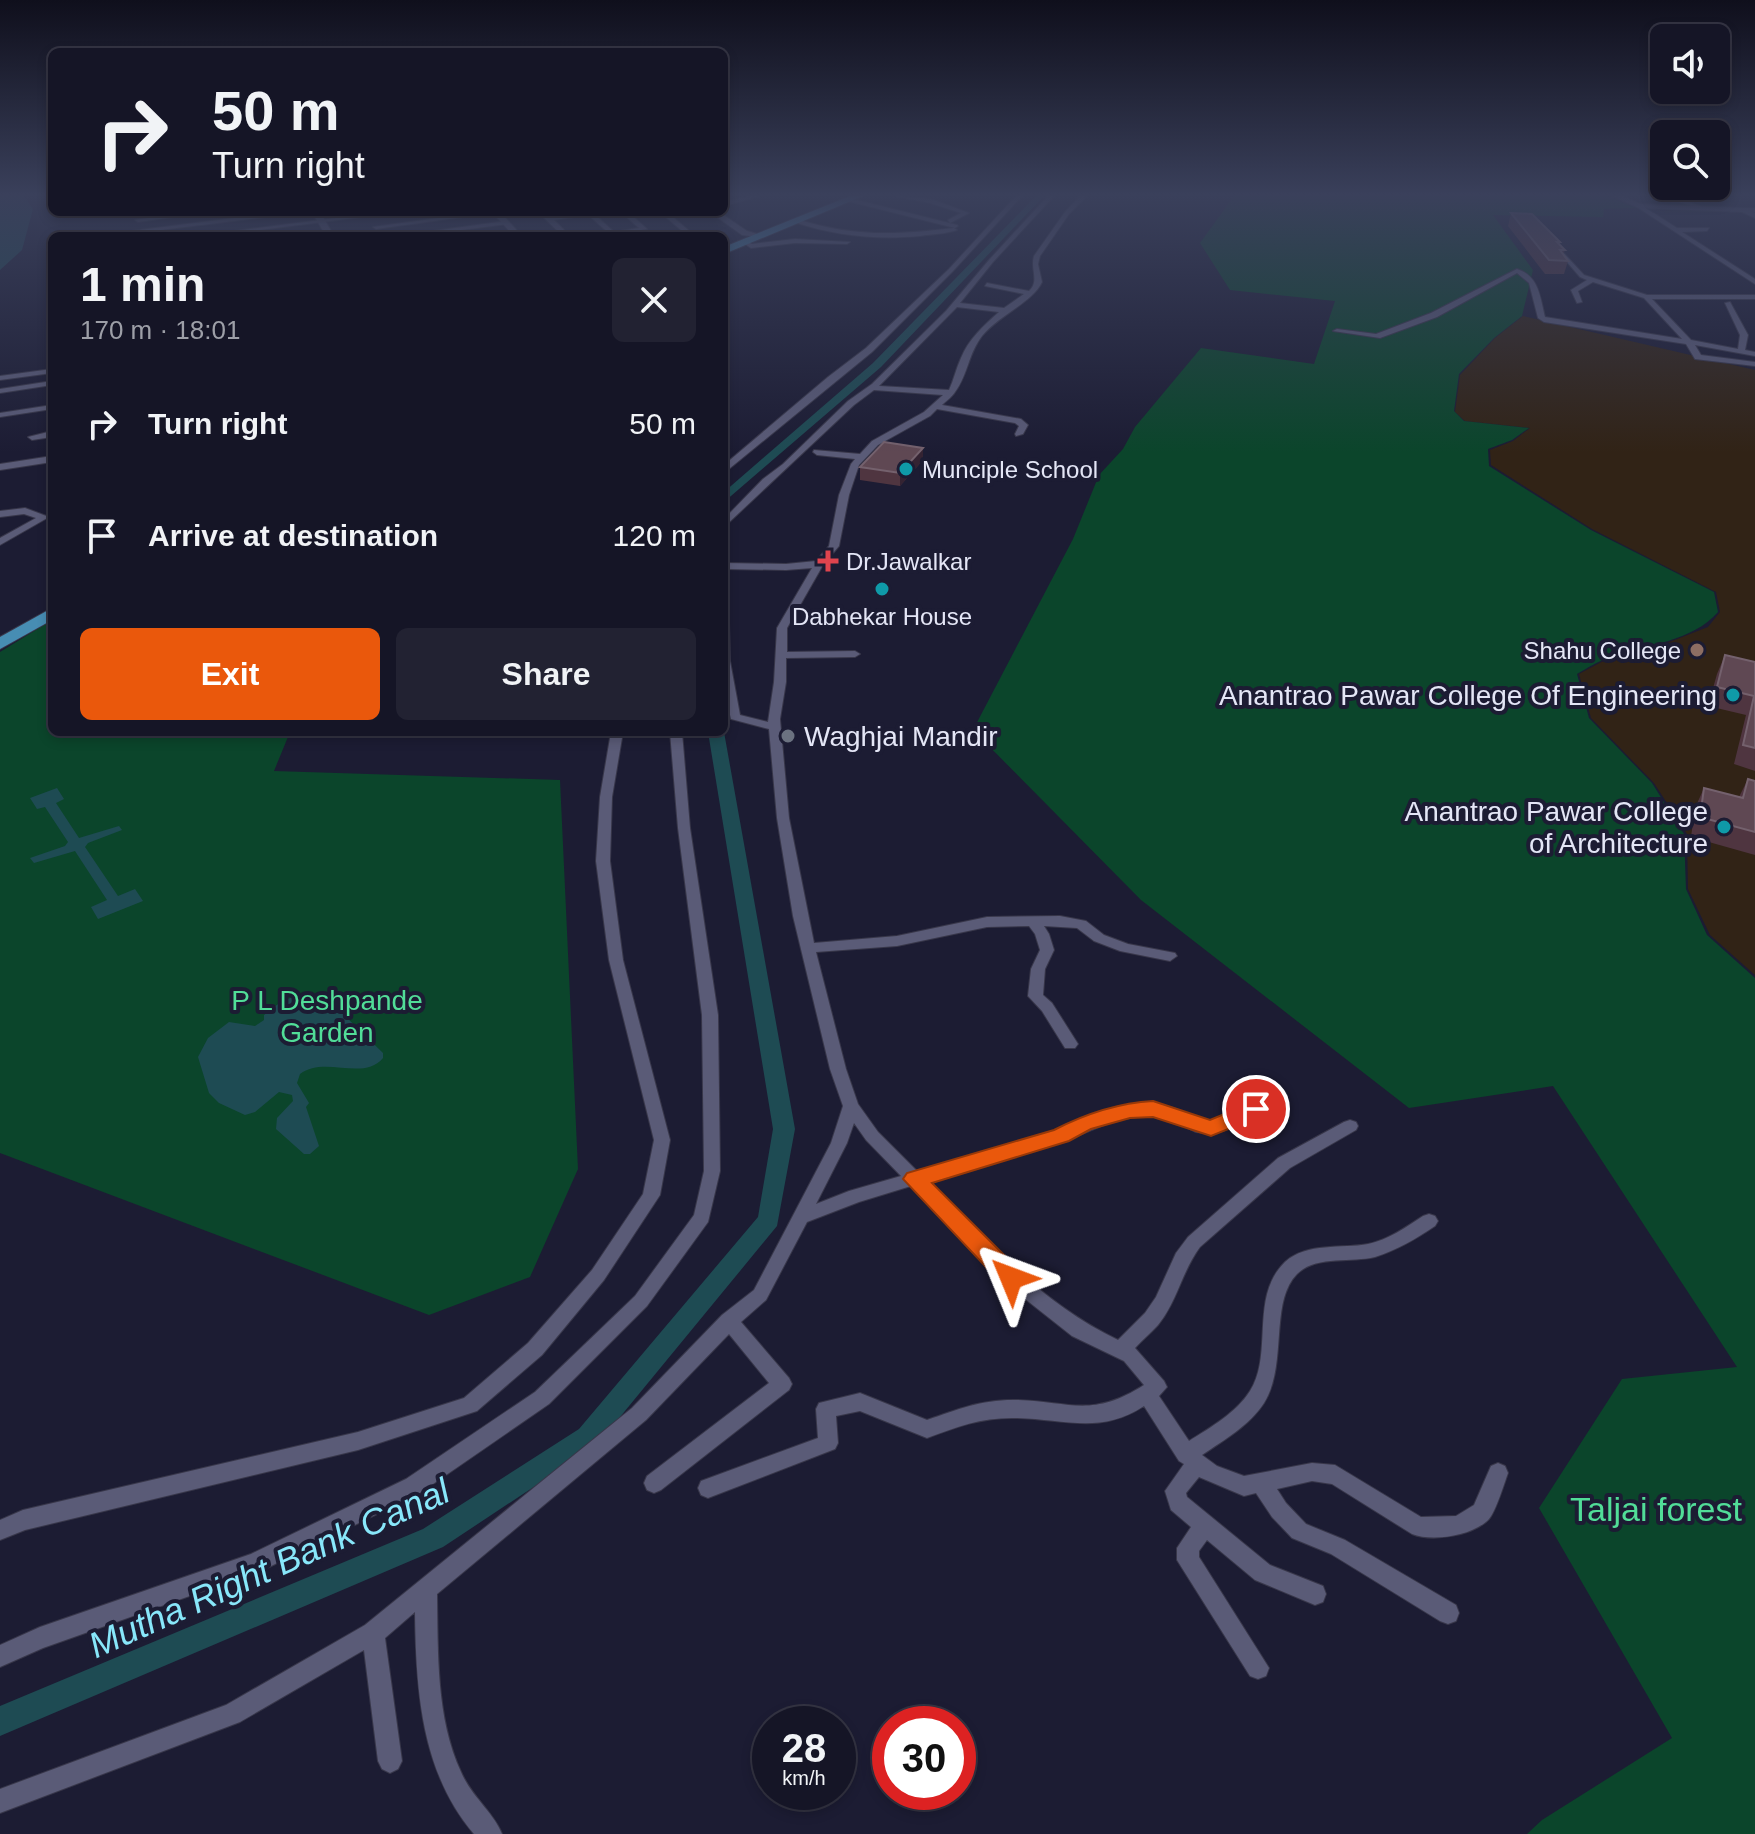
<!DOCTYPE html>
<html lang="en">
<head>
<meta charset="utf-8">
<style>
	:root { --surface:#151526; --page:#222232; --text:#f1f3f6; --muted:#9d9fa7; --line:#343443; --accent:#ea580c }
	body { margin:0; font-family:Arial,sans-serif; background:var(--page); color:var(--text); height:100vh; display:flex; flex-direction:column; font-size:30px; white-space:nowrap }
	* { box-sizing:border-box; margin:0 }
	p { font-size:26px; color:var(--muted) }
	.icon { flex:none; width:44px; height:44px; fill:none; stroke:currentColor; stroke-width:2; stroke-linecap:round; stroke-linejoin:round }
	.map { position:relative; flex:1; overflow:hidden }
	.details { position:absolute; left:48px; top:232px; width:680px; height:504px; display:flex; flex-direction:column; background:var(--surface); border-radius:12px; box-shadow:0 4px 12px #0003,0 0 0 2px var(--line) }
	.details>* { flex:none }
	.top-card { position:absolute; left:48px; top:48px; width:680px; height:168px; border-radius:12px; box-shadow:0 4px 12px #0003,0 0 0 2px var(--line); background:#151526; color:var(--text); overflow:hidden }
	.fabs { position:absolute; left:1650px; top:24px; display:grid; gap:16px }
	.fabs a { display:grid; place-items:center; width:80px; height:80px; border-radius:12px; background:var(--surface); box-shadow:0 4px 12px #0003,0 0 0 2px var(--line); font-size:40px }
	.speed { position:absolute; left:752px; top:1706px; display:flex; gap:16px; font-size:40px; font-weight:700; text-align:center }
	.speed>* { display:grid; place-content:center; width:104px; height:104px; border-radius:50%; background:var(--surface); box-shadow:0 4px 12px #0003,0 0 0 2px var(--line); line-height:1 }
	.speed small { font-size:20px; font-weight:400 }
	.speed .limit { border:12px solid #d22; background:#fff; color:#111 }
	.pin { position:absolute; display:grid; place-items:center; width:68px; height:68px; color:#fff; margin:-34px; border:4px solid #fff; border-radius:50%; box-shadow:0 2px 8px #0007 }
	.me { position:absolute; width:88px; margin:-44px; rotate:314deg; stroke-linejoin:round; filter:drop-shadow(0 0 6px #0008) }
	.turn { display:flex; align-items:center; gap:28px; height:168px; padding:0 32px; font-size:36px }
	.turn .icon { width:104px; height:104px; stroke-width:2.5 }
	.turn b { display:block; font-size:56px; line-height:68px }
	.round { display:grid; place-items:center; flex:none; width:84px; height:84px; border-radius:12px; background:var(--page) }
	.summary { display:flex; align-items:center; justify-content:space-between; height:136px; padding:0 32px }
	h1 { font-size:48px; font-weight:700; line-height:60px }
	.button { display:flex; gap:16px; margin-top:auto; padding:16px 32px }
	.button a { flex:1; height:92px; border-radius:12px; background:var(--accent); color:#fff; font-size:32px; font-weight:700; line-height:92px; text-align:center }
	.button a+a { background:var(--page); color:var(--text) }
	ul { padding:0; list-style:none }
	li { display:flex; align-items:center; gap:24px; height:112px; padding:0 32px }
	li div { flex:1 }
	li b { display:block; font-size:30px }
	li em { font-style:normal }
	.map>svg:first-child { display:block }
	.education { fill:#312316 }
	.green { fill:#0b452b }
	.water { fill:#1e4b53 }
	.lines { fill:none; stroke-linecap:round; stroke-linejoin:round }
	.canal { fill:#1e4b53; fill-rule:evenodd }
	.minor-casing { stroke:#38374a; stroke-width:2 }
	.tertiary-casing { stroke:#38374a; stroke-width:2 }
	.primary-casing { stroke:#38374a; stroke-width:2 }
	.minor { fill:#5a5b77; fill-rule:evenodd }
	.tertiary { fill:#5a5b77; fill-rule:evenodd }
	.primary { fill:#478db3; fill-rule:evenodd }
	.wall { fill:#4f3540 }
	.shaded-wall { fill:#342332 }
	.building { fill:#5f4853; stroke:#74616d; stroke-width:2 }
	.route { fill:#ea580c; stroke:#983908; stroke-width:2 }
	.culture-dot { fill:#0f9aa8; stroke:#1c1c33; stroke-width:3 }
	.health-dot { fill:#e0444e; stroke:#1c1c33; stroke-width:3 }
	.education-dot { fill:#8d6e63; stroke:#1c1c33; stroke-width:3 }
	.worship-dot { fill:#6b7280; stroke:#1c1c33; stroke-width:3 }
	.labels { text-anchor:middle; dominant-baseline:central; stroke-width:8; stroke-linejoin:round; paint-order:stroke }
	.far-poi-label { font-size:24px; fill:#e4e6f6; stroke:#1c1c33; text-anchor:start }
	.poi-label { font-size:28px; fill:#e4e6f6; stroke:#1c1c33; text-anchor:end }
	.park-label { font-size:28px; fill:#51dd98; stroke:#1c1c33 }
	.near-park-label { font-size:34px; fill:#51dd98; stroke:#1c1c33 }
	.near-water-label { font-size:36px; font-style:italic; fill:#88e7fa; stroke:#1c1c33 }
</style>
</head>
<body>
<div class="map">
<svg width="1755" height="1834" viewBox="0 0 1755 1834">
	<rect width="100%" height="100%" fill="#1c1c33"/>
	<polygon class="education" points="1523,316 1755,370 1755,975 1710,935 1688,889 1687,834 1654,783 1591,718 1579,674 1609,658 1667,643 1708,627 1720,612 1716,592 1592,529 1491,465 1490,450 1513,441 1530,428 1465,421 1455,412 1460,375 1495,338"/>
	<g class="green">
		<path d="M1234 196H1607L1636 208 1604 209 1603 217 1493 215 1533 270 1522 316 1494 338 1459 374 1454 411 1464 421 1529 428 1512 440 1488 449 1489 466 1591 530 1714 592 1718 612C1692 642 1647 644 1610 657 1599 661 1587 668 1577 674L1589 718 1652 783 1684 834 1686 889 1707 935 1755 978V1834H1527L1542 1820 1672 1738 1539 1508 1622 1379 1737 1367 1553 1086 1409 1108 1141 900 973 730 1073 539 1099 475 1123 449 1135 427 1201 348 1314 364 1335 301 1230 290 1200 243Z"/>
		<polygon points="52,620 52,732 290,732 274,771 560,780 578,1169 530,1277 429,1315 0,1153 0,652"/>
	</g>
	<g class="water">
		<polygon points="0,196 24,196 33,209 22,250 0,270"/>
		<polygon points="57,788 64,799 56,803 79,838 119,826 122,830 88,843 85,847 118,896 135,889 143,901 98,919 91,907 107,900 75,851 34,863 30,858 65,846 68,842 45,807 37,809 30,798"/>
		<path d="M296 996 341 1012 383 1053V1058C363 1082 325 1055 300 1074L297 1083 309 1103 306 1107 319 1146 310 1154H304L276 1129 277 1118 293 1101 292 1095 279 1092 255 1112 245 1115 219 1103 209 1093 198 1057 208 1038 229 1022 255 1026 264 1020V1015L282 1001Z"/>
	</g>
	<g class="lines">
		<g class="canal">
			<polygon points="1036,196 1044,196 881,367 724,502 724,492 873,363"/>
			<polygon points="708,732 724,732 795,1129 777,1226 597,1445 443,1547 0,1736 0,1706 423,1529 579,1429 758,1217 773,1129"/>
		</g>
		<g class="minor-casing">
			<g id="minor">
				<polygon points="749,196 760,196 724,206 724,202"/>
				<polygon points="895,196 931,199 969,213 950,223 948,220 961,213 930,203"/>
				<polygon points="1016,196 1022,196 953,271 872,352 724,473 724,465 828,377 866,348 949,269"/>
				<path d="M1048 196H1054L993 262 960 303 1004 308 1024 294 985 286 987 283 1029 291C1040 281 1030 269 1034 256L1065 212 1080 196H1087L1069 214 1040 256 1038 264 1042 282C1033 302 998 316 982 336 968 354 968 375 955 392 952 397 946 401 942 405L1021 419 1028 425 1023 434 1016 436 1015 434 1019 426 1015 423 937 409 930 416 878 445 859 465 849 495 839 546 823 565 787 628V652L855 651 860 654 855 657 786 658V682L780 719 789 818 814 943 897 936 987 917 1060 916 1086 921 1104 935 1128 944 1175 953 1177 956 1170 961 1120 951 1094 941 1077 928 1044 926 1049 934 1054 950 1045 969 1043 995 1052 1003 1078 1044 1075 1048H1065L1042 1011 1028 996 1031 969 1040 950 1035 934 1029 926 987 927 897 946 816 952 846 1069 858 1104 878 1132 917 1171C962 1158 1009 1148 1054 1132 1081 1122 1105 1107 1135 1104 1152 1103 1169 1105 1184 1112 1193 1116 1201 1123 1212 1122 1235 1120 1266 1087 1285 1092L1287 1096 1285 1100 1244 1124 1213 1134 1196 1132 1172 1120 1159 1117 1144 1116 1116 1120 1067 1140 927 1182C986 1241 1041 1303 1118 1340L1145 1313 1156 1297 1176 1253 1188 1237 1278 1158 1344 1122 1350 1120 1356 1122 1358 1126 1356 1130 1290 1168 1200 1247C1182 1271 1177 1302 1158 1325 1151 1333 1142 1340 1135 1348L1164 1381 1167 1387 1159 1396 1189 1441C1211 1427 1236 1413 1250 1391 1274 1353 1249 1297 1285 1262 1307 1242 1342 1249 1368 1244 1388 1240 1406 1227 1423 1216L1429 1214 1435 1216 1438 1221 1435 1226C1416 1239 1397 1250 1375 1257 1351 1263 1316 1255 1297 1274 1269 1302 1288 1365 1264 1403 1249 1426 1224 1440 1202 1455L1217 1466 1244 1476 1312 1463 1335 1465 1421 1517 1456 1516 1474 1505 1491 1466 1498 1463 1505 1466 1508 1473C1504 1484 1496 1511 1489 1519 1473 1536 1432 1542 1412 1534L1332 1484 1312 1481 1277 1489 1286 1503 1306 1524 1345 1540 1456 1605 1459 1613 1456 1621 1448 1624 1440 1621 1331 1554 1292 1538 1272 1517 1256 1493 1244 1496 1199 1477 1186 1493 1187 1497 1270 1565 1323 1586 1326 1594 1323 1602 1315 1605 1255 1580 1207 1540 1199 1551V1557L1269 1668 1266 1676 1258 1679 1250 1676 1177 1560V1548L1191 1527 1171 1510 1165 1491 1184 1464 1179 1461 1144 1406C1100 1435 1064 1419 1017 1418 983 1417 959 1426 927 1438L860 1411 836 1416 838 1443 835 1449 708 1498 701 1495 698 1488 701 1481 818 1438 816 1409 819 1403 860 1393 927 1420C959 1409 983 1399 1018 1400 1072 1402 1092 1418 1144 1385L1124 1361 1072 1336 1005 1283 911 1186 859 1202 807 1222 766 1300 741 1322 789 1378 792 1384 789 1390 661 1490 654 1493 647 1490 644 1483 647 1476 769 1383 729 1334 646 1420 437 1594C438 1653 436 1718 461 1772 471 1796 494 1813 502 1834H474C421 1772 416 1690 415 1612L385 1638 402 1761 398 1769 390 1773 382 1769 378 1761 364 1650 240 1722 0 1813V1789L226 1705 365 1625 632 1408 722 1315 754 1290 831 1143 843 1106 830 1069 793 916 777 818 769 729 731 719 724 690V620L729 623 730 661 740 715 768 722 774 682 777 628 812 568 786 570 724 569V563L786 564 816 561 829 546 839 495 851 464 855 459 817 455 813 452 814 450 860 454 872 441 924 412 943 395 874 390 854 405 724 527V519L763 479 783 464 848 401 872 384 946 311 989 260ZM957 307 999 312C984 325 968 340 961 358 956 369 954 379 949 390L879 386ZM854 1123 866 1140 901 1176 849 1191 816 1204 847 1143Z"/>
				<polygon points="1663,196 1672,196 1705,208 1700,209"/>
				<polygon points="849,198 957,225 958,226 955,228 847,201"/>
				<polygon points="1637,205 1641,205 1677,228 1709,228 1707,231 1682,232 1755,279 1755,284 1637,207"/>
				<polygon points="1744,208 1755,208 1755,212 1742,211"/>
				<polygon points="191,212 209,212 138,222 135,220"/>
				<polygon points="383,212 401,212 214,236 195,236"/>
				<polygon points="482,212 499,212 376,229 373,227"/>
				<polygon points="538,212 544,212 550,217 578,214 581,216 554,220 570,236 563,236"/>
				<polygon points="585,212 592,212 614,232 639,228 621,212 628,212 647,229 611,235"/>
				<polygon points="660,212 667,212 695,236 688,236"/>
				<path d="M796 219C854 237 894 235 954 228L957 230C946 234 932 234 920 236 876 240 836 236 794 222Z"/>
				<polygon points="506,221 508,224 415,236 397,236"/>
				<polygon points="744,239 752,244 795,239 850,242 847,244 795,243 751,248 742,242"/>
				<path d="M1554 247H1558L1584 275 1647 295H1755V299H1652L1691 340 1738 349 1740 335 1725 303 1730 302 1748 335 1745 350 1755 352V356L1695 345 1701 355 1755 362V366L1695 359 1686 344 1544 322 1538 318 1529 283 1517 273 1437 317 1380 338 1333 331 1337 329 1376 334 1431 313 1517 269C1539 276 1540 297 1545 317L1682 339 1644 298 1593 282 1578 291 1582 302 1577 303 1571 290 1587 280 1580 277Z"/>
				<polygon points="52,369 52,373 0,380 0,376"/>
				<polygon points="52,381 52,385 0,393 0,389"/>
				<polygon points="52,405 52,409 0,417 0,413"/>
				<polygon points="52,431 52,437 32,440 28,437"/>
				<polygon points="52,456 52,462 0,470 0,464"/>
				<polygon points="25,508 49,517 0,545 0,538 36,518 24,514 0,517 0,511"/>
				<polygon points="611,732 623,732 612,797 610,861 623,960 670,1140 660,1195 604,1280 542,1355 477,1411 358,1450 25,1530 0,1540 0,1520 23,1510 358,1432 464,1398 528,1343 592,1270 643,1194 654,1140 609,960 596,861 600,797"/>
				<polygon points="670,732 682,732 690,828 718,1015 720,1171 708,1222 647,1306 549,1404 420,1493 263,1570 43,1648 0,1667 0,1645 40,1627 251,1554 406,1479 535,1392 635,1296 694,1215 704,1171 702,1015 678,828"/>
			</g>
		</g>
		<g class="tertiary-casing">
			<g id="tertiary">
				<polygon points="1612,196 1623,196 1640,204 1744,208 1755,213 1755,218 1742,212 1639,208"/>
				<polygon points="282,212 306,212 120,235 116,233"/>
				<polygon points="312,212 320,212 334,236 326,236"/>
				<polygon points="492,212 500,212 522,236 514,236"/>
				<polygon points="710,212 719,212 747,231 761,235 757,237 742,235"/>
			</g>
		</g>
		<g class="primary-casing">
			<g id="primary">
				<polygon points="850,196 863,196 724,254 724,247"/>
				<polygon points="52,608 52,620 0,649 0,637"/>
			</g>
		</g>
		<use href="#minor" class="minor"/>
		<use href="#tertiary" class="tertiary"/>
		<use href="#primary" class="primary"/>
	</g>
	<g class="wall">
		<polygon points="1511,213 1560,242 1559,245 1565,250 1563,255 1568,261 1564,274 1545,274 1508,226"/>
		<polygon points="923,448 923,460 900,486 860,480 860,467"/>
		<polygon points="1725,655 1755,662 1755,771 1734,764 1746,715 1708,706 1717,674"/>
		<polygon points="1748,779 1755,781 1755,855 1691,837 1695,808 1704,788 1739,797"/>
	</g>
	<polygon class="shaded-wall" points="923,448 923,460 900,486 900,473"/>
	<g class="building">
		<polygon points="1511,213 1532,214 1560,242 1557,242 1565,250 1560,250 1568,261 1549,260"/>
		<polygon points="884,442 923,448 900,473 860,467"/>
		<polygon points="1725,655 1755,662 1755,748 1743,745 1754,696 1717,687"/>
		<polygon points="1748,779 1755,781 1755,832 1700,817 1704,788 1743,798"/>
	</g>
	<linearGradient id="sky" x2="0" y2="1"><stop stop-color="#0f0f1c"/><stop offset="0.43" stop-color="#3a405b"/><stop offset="1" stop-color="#3a405b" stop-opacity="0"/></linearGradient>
	<rect width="1755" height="453" fill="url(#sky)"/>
	<path class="route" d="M1153 1101 1210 1120 1256 1101 1263 1104 1266 1109 1263 1115 1211 1136 1153 1117 1130 1118 1091 1129 1069 1141 932 1183 1020 1271 1023 1278 1020 1285 1011 1288 1003 1285 903 1179 907 1173 1054 1130C1085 1114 1118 1103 1153 1101Z"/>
	<g class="culture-dot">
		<circle cx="906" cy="469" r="8"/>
		<circle cx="882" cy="589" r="8"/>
		<circle cx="1733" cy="695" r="8"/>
		<circle cx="1724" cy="827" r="8"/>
	</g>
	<path class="health-dot" d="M824 549h8v8h8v8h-8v8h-8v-8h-8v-8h8z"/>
	<circle class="education-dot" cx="1697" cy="650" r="8"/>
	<circle class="worship-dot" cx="788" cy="736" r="8"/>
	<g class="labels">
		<g class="far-poi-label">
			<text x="922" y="469">Munciple School</text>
			<text x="846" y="561">Dr.Jawalkar</text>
			<text x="882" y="616" text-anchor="middle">Dabhekar House</text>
			<text x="1681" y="650" text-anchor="end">Shahu College</text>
		</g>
		<g class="poi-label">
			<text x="1717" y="695">Anantrao Pawar College Of Engineering</text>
			<text x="804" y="736" text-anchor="start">Waghjai Mandir</text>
			<text x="1708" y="811">Anantrao Pawar College<tspan x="1708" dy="32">of Architecture</tspan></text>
		</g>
		<g class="park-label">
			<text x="327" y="1000">P L Deshpande<tspan x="327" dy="32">Garden</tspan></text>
		</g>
		<g class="near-park-label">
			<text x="1656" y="1509">Taljai forest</text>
		</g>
		<g class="near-water-label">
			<text transform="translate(269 1568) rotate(-24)">Mutha Right Bank Canal</text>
		</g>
	</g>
</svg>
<div class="fabs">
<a><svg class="icon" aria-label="sound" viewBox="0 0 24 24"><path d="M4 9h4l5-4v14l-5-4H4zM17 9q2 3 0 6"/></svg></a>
<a><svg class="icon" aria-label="search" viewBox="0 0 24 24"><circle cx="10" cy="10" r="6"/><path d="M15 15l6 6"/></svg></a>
</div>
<div class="speed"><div>28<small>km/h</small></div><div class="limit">30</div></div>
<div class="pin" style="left:1256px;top:1109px;background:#d93025"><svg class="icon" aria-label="arrive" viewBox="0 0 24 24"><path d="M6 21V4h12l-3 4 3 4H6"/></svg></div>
<svg class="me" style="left:1011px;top:1278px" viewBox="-20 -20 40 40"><path d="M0-17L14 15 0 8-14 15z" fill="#ea580c" stroke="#fff" stroke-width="4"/></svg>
<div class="top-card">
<div class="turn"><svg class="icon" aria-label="right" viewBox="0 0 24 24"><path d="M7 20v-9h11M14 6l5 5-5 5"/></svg><div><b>50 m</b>Turn right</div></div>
</div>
<section class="details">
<div class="summary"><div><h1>1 min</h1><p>170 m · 18:01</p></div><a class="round"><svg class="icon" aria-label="close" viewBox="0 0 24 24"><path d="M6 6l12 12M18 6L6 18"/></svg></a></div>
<ul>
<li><svg class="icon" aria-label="right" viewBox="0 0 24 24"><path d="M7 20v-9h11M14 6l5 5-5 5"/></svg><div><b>Turn right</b></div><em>50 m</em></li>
<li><svg class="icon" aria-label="arrive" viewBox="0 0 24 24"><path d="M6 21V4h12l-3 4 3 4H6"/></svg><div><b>Arrive at destination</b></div><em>120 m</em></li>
</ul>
<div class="button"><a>Exit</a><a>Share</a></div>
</section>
</div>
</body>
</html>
